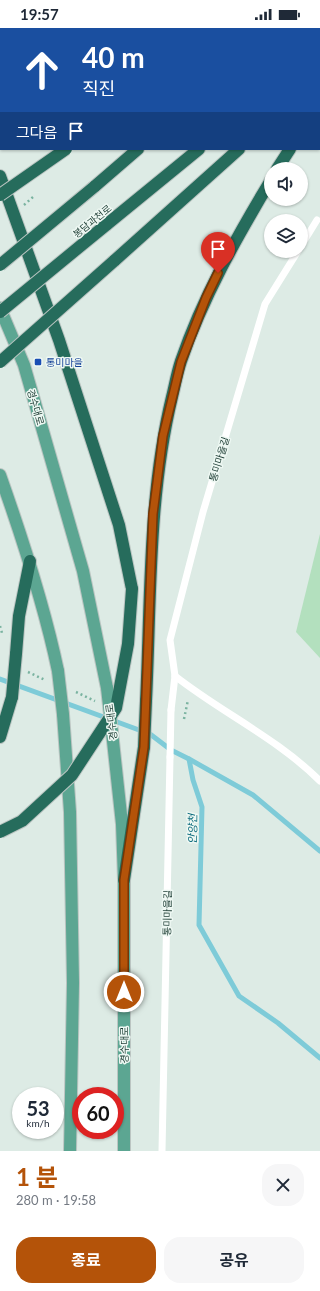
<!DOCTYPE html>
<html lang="ko">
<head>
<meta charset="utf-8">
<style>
	:root { --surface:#fff; --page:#f6f6f7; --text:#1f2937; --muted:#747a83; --accent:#b45309 }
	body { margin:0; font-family:Lato,"Noto Sans KR",sans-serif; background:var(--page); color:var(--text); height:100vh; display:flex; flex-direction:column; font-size:15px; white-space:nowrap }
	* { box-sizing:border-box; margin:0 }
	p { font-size:13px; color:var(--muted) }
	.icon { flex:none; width:22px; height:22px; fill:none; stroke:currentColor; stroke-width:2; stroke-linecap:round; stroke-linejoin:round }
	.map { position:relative; height:1123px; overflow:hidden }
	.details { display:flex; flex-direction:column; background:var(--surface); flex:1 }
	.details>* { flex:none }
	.top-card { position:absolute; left:0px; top:0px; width:320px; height:122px; box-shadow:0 1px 3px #0004; background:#1a4fa0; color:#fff; overflow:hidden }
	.controls { position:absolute; left:264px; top:134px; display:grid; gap:8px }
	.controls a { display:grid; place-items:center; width:44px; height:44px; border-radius:50%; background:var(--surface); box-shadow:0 1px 3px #0004; font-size:20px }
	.speed { position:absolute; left:12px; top:1059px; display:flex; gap:8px; font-size:20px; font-weight:700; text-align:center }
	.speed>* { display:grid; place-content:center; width:52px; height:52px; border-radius:50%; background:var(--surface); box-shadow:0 1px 3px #0004; line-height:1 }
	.speed small { font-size:10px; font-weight:400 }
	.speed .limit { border:6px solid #d22; background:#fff; color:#111 }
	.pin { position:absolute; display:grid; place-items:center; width:34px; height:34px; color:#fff; margin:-41px -17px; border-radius:50% 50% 50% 0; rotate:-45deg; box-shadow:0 0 4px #0007 }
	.pin .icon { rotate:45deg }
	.me { position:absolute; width:44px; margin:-22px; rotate:0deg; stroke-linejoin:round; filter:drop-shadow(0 0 3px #0008) }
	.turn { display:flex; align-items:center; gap:14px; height:84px; padding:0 16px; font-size:18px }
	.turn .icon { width:52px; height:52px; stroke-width:2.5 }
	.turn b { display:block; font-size:28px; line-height:34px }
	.then { display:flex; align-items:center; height:38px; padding:0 16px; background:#0003; gap:8px; font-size:15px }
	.round { display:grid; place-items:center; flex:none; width:42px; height:42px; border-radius:16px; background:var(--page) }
	.headline { display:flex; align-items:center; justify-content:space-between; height:68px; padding:0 16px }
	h1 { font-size:24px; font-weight:700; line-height:30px; color:var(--accent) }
	.primary-button { display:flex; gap:8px; margin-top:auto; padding:8px 16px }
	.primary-button a { flex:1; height:46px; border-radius:16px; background:var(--accent); color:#fff; font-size:16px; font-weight:700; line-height:46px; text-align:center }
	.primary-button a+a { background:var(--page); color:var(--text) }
	.status { display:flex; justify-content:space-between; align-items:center; height:28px; padding:0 20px; background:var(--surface); direction:ltr }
	.status svg { height:11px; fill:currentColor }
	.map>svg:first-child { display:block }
	.green { fill:#b3e0be }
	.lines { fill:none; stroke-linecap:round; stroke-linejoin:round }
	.stream { stroke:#7ecbd8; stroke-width:5 }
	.primary-casing { stroke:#bbc5c2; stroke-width:14 }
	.highway-casing { stroke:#bbc5c2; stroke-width:14 }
	.path { stroke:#7ab3a0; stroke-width:2.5; stroke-dasharray:2 3; stroke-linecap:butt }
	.lane { stroke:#fff; stroke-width:7 }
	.primary { stroke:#5ca692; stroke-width:12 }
	.highway { stroke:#266c5c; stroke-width:12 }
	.primary-bridge-casing { stroke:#bbc5c2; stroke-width:14; stroke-linecap:butt }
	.highway-bridge-casing { stroke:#bbc5c2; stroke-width:14; stroke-linecap:butt }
	.lane-bridge { stroke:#fff; stroke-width:7 }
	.primary-bridge { stroke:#5ca692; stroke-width:12 }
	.highway-bridge { stroke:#266c5c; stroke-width:12 }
	.route-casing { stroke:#753606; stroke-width:10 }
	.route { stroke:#b45309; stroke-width:7 }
	.transit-dot { fill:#1a4fb4; stroke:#eef8f3; stroke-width:1.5 }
	.labels { text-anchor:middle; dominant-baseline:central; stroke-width:3; stroke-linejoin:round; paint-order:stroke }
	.street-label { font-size:10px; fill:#1d3d34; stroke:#eef8f3 }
	.transit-label { font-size:10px; fill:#164399; stroke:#eef8f3; text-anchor:start }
	.water-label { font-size:11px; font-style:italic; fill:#116e7f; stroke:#eef8f3 }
</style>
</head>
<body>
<div class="status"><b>19:57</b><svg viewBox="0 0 49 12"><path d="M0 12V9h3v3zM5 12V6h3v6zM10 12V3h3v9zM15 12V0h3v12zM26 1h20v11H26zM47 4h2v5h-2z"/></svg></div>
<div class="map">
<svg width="320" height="1123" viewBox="0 0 320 1123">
	<rect width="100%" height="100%" fill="#ddebe5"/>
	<polygon class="green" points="320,506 320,630 296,604"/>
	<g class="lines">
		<g class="stream">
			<polyline points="0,651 150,706 171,722 189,731 193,752 202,779 199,897 239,968 278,995 320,1030"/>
			<polyline points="189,731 253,767 320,823"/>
		</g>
		<g class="primary-casing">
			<g id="primary">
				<polyline points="0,280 24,337 83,543 107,660"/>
				<path d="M0 447C23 512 44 576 58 643"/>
				<polyline points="63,686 70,784 73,955 70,1123"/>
				<polyline points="112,704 122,796 124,852 124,1123"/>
			</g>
		</g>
		<g class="highway-casing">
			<g id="highway">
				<polyline points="26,0 29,1"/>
				<polyline points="110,1 116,0"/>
				<polyline points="256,1 257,0"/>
				<polyline points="278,1 279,0"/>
				<polyline points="319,22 320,22"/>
				<polyline points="319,86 320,85"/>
				<polyline points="277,141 290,121"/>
				<polyline points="0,148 59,312 119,497 132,561"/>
				<polyline points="94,159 138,121"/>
				<polyline points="106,197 199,121"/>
				<polyline points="114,233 239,121"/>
				<polyline points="16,626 19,588 30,533"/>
				<path d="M146 673C151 571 148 468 172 369 175 357 177 345 181 333 203 269 236 210 271 152"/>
				<polyline points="0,709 12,669"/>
				<polyline points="124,852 144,719"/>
			</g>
		</g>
		<g class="path">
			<polyline points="24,177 33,169"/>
			<polyline points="0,598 2,605"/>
			<polyline points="28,644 45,652"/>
			<polyline points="76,664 95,673"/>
			<polyline points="184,691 188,672"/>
		</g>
		<g class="lane">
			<polyline points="301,218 317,192"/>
			<path d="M175 648C222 685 277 710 320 753"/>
			<polyline points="171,682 175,648 170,612 203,484 265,276 298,223"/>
			<polyline points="162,1123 170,729"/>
		</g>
		<use href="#primary" class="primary"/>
		<use href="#highway" class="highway"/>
		<g class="primary-bridge-casing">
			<g id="primary-bridge">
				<polyline points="58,643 63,686"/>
				<polyline points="107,660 112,704"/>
			</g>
		</g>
		<g class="highway-bridge-casing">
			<g id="highway-bridge">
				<polyline points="0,167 66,121"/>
				<polyline points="0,237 94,159"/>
				<polyline points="0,284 106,197"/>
				<polyline points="0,334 114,233"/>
				<polyline points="12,669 16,626"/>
				<polyline points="144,719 146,673"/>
				<polyline points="0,804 22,793 72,747 116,680 128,616 132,561"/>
			</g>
		</g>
		<polyline class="lane-bridge" points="170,729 171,682"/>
		<use href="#primary-bridge" class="primary-bridge"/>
		<use href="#highway-bridge" class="highway-bridge"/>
	</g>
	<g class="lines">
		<g class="route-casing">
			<polyline id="route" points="124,964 124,852 144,719 153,486 163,408 181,334 206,270 218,245"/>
		</g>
		<use href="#route" class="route"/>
	</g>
	<rect class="transit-dot" x="34" y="330" width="8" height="8" rx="2"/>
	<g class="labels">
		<g class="street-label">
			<text transform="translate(92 193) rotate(-39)">봉담과천로</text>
			<text transform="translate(36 379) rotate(74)">경수대로</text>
			<text transform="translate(219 431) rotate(-73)">통미마을길</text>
			<text transform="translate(111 694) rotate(-97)">경수대로</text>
			<text transform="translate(167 885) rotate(-89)">통미마을길</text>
			<text transform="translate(124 1017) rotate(-90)">경수대로</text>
		</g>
		<g class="transit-label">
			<text x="46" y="334">통미마을</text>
		</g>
		<g class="water-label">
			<text transform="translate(192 801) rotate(-89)">안양천</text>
		</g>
	</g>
</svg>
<div class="controls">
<a><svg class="icon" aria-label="sound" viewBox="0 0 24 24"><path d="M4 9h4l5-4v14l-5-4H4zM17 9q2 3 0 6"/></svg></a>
<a><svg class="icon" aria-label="layers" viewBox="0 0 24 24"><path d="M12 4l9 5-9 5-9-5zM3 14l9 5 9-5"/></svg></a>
</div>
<div class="speed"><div>53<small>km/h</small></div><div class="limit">60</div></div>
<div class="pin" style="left:218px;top:245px;background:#d93025"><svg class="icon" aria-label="arrive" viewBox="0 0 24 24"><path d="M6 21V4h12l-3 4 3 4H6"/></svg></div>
<svg class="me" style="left:124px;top:964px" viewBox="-20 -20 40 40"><circle r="17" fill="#b45309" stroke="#fff" stroke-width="3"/><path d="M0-11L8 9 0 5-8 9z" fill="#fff"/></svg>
<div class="top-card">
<div class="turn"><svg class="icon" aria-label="ahead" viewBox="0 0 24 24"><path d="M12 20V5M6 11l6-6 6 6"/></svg><div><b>40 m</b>직진</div></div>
<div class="then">그다음<svg class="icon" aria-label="arrive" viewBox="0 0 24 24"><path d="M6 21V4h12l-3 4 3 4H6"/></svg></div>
</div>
</div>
<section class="details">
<div class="headline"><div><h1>1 분</h1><p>280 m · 19:58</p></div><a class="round"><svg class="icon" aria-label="close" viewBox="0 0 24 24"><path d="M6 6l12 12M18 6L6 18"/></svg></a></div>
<div class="primary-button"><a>종료</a><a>공유</a></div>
</section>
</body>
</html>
